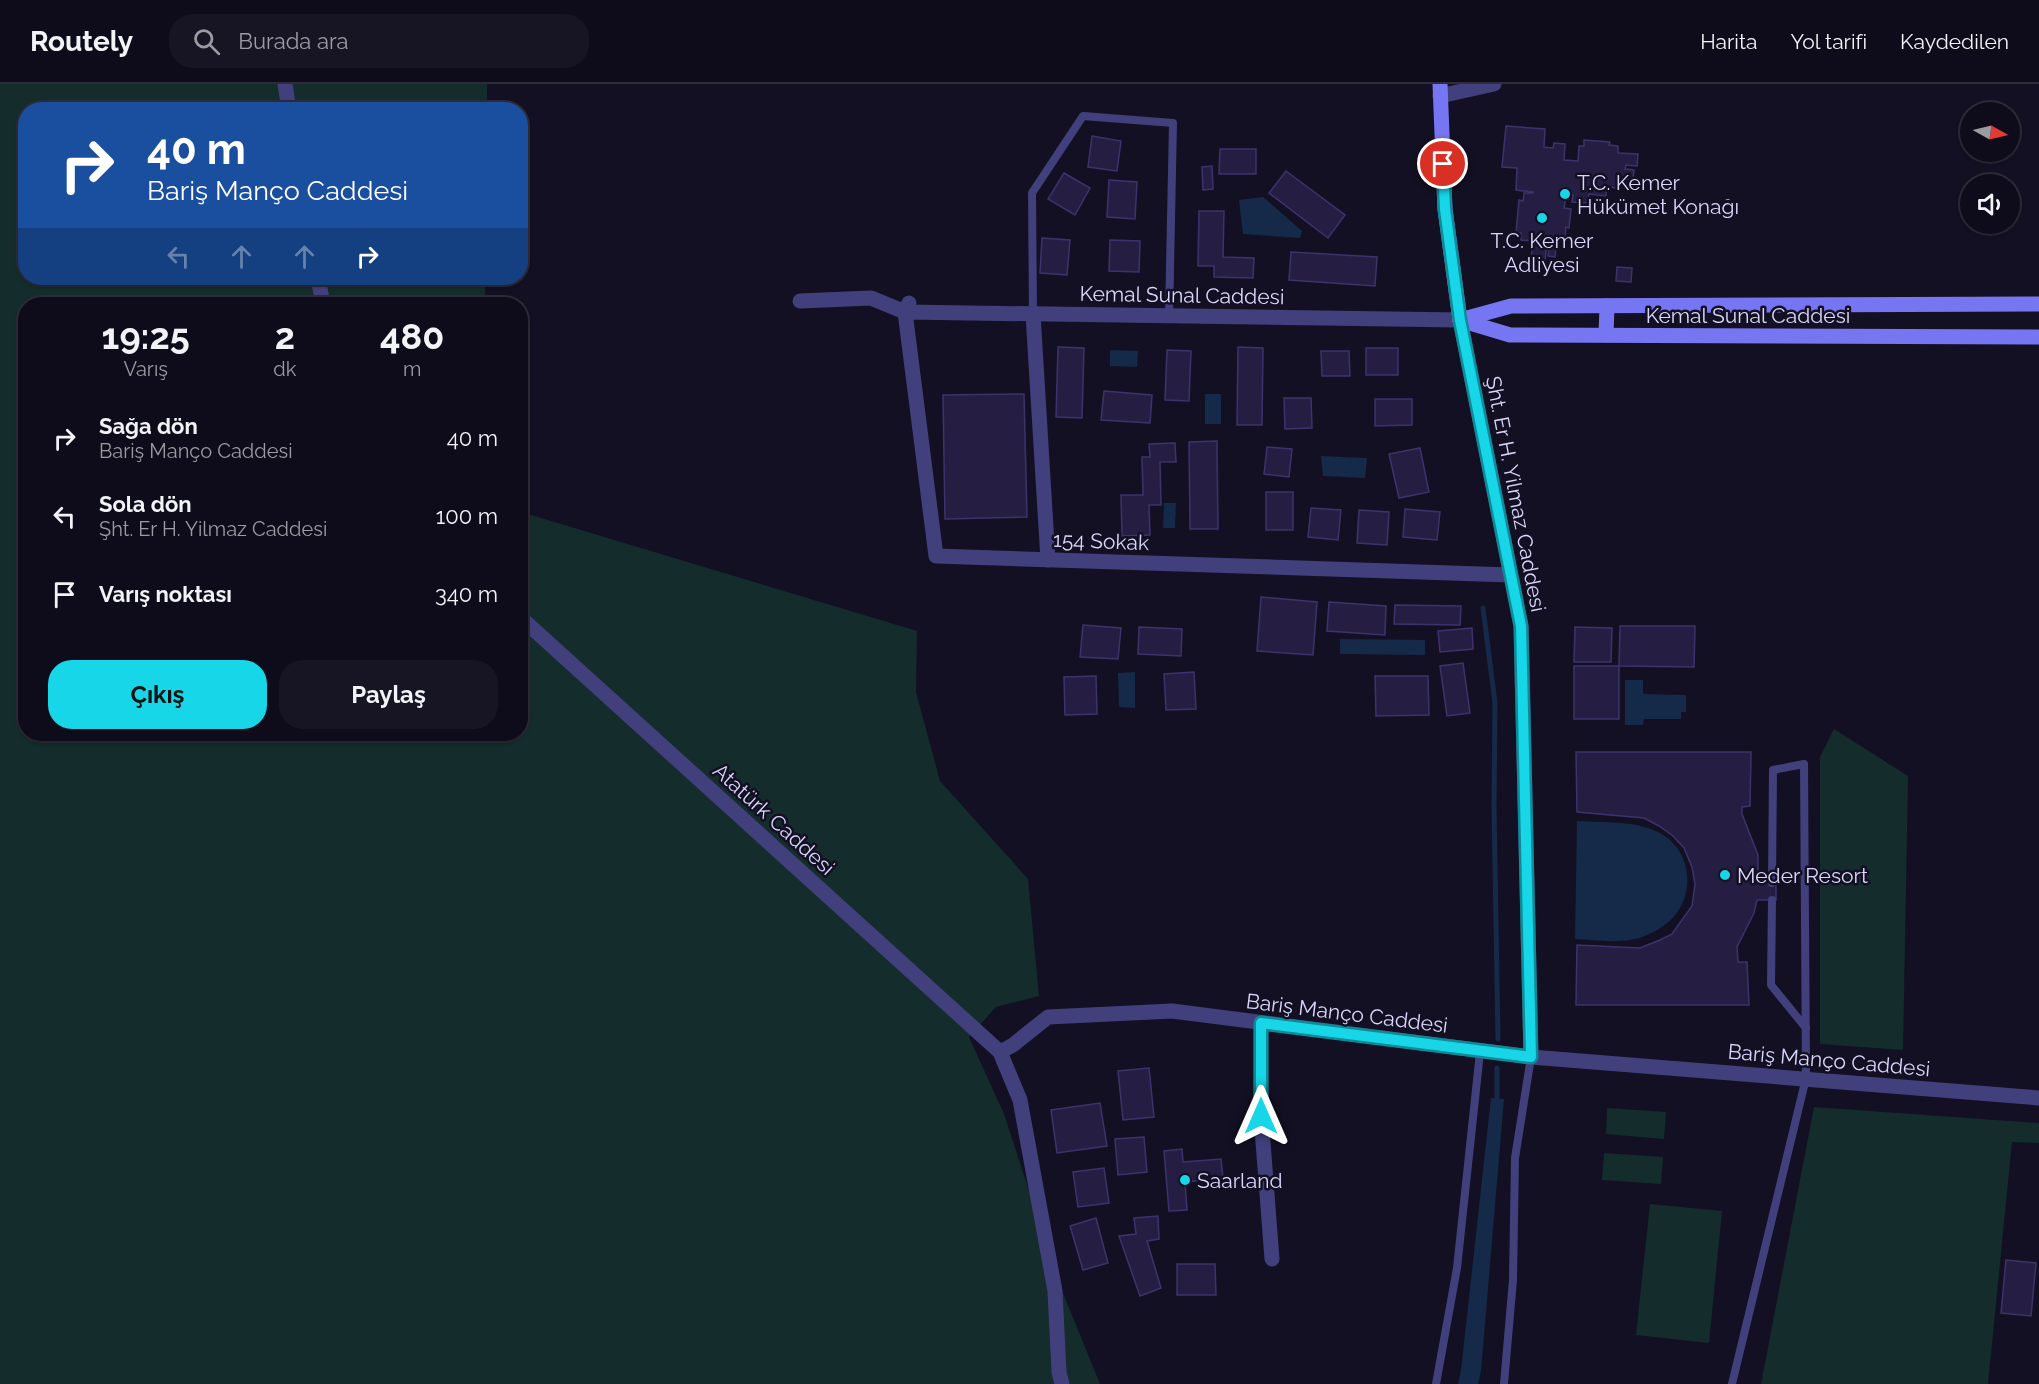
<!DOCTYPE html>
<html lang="tr">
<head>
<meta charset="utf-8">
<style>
	:root { --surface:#0e0c1a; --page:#171523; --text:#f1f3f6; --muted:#9b9ba2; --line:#2e2c39; --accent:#16d6e7 }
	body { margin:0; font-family:Raleway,sans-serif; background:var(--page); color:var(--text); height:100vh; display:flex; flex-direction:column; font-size:22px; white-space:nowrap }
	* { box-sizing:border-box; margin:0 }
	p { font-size:20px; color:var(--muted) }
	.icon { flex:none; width:33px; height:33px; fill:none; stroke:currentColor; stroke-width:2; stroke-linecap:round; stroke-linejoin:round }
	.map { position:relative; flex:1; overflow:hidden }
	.panel { position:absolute; left:18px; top:213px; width:510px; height:444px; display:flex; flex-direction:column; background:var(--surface); border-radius:24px; box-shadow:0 2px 4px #0004,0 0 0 2px var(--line) }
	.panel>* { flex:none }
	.hud { position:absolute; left:18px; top:18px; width:510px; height:183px; border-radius:24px; box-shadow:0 2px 4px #0004,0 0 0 2px var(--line); background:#1a4fa0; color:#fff; overflow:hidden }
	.needle { width:39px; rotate:98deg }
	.controls { position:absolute; left:1960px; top:18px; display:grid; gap:12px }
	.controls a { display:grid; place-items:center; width:60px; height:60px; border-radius:50%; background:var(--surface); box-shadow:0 2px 4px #0004,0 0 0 2px var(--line); font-size:30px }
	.pin { position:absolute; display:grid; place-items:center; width:51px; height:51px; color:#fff; margin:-26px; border:3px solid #fff; border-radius:50%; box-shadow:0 2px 6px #0007 }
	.me { position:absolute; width:66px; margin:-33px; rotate:0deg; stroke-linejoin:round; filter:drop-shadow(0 0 4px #0008) }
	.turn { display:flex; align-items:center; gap:21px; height:126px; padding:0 30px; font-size:27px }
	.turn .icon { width:78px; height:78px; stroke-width:2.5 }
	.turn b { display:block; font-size:42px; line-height:51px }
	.lanes { display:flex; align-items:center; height:57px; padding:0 30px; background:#0003; justify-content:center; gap:30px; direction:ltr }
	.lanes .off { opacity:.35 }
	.eta { display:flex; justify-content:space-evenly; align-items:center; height:102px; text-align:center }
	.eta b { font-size:36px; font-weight:700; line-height:42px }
	.primary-button { display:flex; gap:12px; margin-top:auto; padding:12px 30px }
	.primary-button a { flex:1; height:69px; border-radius:24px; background:var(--accent); color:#111; font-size:24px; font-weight:700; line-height:69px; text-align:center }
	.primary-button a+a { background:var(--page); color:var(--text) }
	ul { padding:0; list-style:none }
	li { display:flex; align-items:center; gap:18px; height:78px; padding:0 30px }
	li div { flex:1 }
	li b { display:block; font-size:22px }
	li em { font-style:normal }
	header { display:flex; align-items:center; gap:36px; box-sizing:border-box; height:84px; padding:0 30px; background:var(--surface); border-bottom:2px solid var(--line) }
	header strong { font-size:28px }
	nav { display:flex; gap:33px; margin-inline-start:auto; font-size:21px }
	.search { width:420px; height:54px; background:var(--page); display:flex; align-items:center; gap:15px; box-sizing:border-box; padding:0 21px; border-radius:24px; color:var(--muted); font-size:22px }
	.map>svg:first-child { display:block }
	.green { fill:#142c2b }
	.water { fill:#152a48 }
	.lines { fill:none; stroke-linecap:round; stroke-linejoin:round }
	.stream { stroke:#152a48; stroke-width:5 }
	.building { fill:#251e42; stroke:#3d336c; stroke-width:1.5 }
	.lane { stroke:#41407d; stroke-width:8 }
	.street { stroke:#41407d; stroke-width:15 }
	.secondary { stroke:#7776f2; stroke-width:15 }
	.route-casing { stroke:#0e8b96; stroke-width:15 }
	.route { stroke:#16d6e7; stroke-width:10 }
	.poi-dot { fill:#16d6e7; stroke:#131023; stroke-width:2 }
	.labels { text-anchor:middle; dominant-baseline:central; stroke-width:5; stroke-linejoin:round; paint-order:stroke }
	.poi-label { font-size:21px; fill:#dad6fb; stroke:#131023; text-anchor:start }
	.street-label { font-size:21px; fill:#dad6fb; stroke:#131023 }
</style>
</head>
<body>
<header>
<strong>Routely</strong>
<div class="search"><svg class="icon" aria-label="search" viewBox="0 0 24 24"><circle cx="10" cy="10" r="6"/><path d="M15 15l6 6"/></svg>Burada ara</div>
<nav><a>Harita</a><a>Yol tarifi</a><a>Kaydedilen</a></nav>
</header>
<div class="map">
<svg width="2039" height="1300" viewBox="0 0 2039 1300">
	<rect width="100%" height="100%" fill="#131023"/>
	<g class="green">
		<polygon points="0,0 487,0 487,25 26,26 26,194 485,194 485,220 26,220 26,650 520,650 521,428 917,547 916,608 940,697 1028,795 1039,912 996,923 969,953 1004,1030 1059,1199 1100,1300 0,1300"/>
		<polygon points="1834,645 1908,692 1903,966 1820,960 1820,673"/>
		<polygon points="1814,1023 2039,1039 2039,1059 2012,1058 1988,1300 1761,1300"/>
		<polygon points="1607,1024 1666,1028 1664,1055 1606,1050"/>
		<polygon points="1604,1069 1663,1073 1661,1100 1602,1096"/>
		<polygon points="1650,1120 1722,1127 1709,1259 1636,1251"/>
	</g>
	<g class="water">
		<polygon points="1263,113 1302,147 1300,154 1243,150 1239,116"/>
		<polygon points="1110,266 1138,267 1137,283 1110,282"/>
		<rect x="1205" y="310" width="16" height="30"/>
		<polygon points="1321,372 1367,374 1365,394 1323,392"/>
		<polygon points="1164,419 1176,419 1175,444 1163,444"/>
		<polygon points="1340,555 1425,556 1425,571 1340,570"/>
		<polygon points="1135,588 1135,624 1119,623 1118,589"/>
		<polygon points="1625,596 1643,596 1643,610 1686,611 1686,628 1681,628 1681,635 1644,635 1643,641 1625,641"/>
		<path d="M1577 737C1604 739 1633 736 1658 748 1688 762 1697 803 1676 830 1669 839 1659 846 1647 851 1626 861 1598 856 1575 855Z"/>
		<polygon points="1491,1014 1504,1015 1481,1287 1478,1300 1458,1300 1461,1286"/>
	</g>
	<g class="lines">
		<g class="stream">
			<polyline points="1483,524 1495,619 1494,723 1498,955"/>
			<polyline points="1497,1014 1497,984"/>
		</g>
	</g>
	<g class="building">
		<polygon points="1506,42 1545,45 1544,63 1553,64 1554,59 1565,60 1564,76 1578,77 1579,62 1584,62 1584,56 1610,58 1609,61 1618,62 1618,69 1638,70 1637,82 1626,81 1625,85 1634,86 1633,96 1616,94 1616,104 1607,103 1606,112 1589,110 1588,119 1572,118 1573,111 1566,111 1564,124 1571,125 1569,144 1566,143 1565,153 1557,152 1555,173 1548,172 1549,166 1546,166 1545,177 1531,176 1533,157 1521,156 1521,149 1516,149 1519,116 1523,117 1524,109 1533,109 1533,108 1516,106 1517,84 1502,83"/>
		<polygon points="1092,52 1121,57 1117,87 1088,83"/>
		<polygon points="1220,65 1256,65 1256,90 1219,90"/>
		<polygon points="1212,82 1213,105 1203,106 1202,83"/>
		<polygon points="1286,87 1345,131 1328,154 1269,109"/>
		<polygon points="1064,89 1090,104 1075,131 1048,115"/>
		<polygon points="1109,96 1137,98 1135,135 1107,133"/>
		<polygon points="1199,127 1224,127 1223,173 1254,174 1253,194 1214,193 1214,182 1198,182"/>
		<polygon points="1042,154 1070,156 1067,191 1040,189"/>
		<polygon points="1110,156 1140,157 1139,188 1109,187"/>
		<polygon points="1291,168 1377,173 1375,202 1289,196"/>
		<polygon points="1617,183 1632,184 1631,198 1616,197"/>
		<polygon points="1058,263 1084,264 1082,334 1056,333"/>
		<polygon points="1238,263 1263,264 1262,341 1237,341"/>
		<rect x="1366" y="264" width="32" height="27"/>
		<polygon points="1167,266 1191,267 1189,317 1165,316"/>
		<polygon points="1321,267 1349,267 1350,292 1322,292"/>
		<polygon points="1104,307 1152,311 1150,339 1101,336"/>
		<polygon points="1024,310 1027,433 945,435 943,311"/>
		<polygon points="1284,314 1311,314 1312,344 1285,345"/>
		<polygon points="1375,315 1412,315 1412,341 1375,342"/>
		<polygon points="1217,357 1218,445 1190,445 1189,358"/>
		<polygon points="1175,359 1176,378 1160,378 1161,421 1149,421 1150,451 1122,452 1121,411 1143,411 1142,373 1150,373 1149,360"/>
		<polygon points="1267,363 1292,365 1289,393 1264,390"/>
		<polygon points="1420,364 1429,408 1399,414 1389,370"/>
		<rect x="1266" y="408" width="27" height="38"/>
		<polygon points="1311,424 1341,426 1338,456 1308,453"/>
		<polygon points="1405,425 1440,428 1437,456 1403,453"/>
		<polygon points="1359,426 1389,428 1387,461 1357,459"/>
		<polygon points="1261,513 1317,518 1313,571 1257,567"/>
		<polygon points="1329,518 1386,522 1385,551 1327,547"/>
		<polygon points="1395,521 1461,522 1460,541 1394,540"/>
		<polygon points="1083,541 1121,544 1118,575 1080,573"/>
		<polygon points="1620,542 1695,542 1694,583 1619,582"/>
		<polygon points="1139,543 1182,545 1181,572 1138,570"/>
		<polygon points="1575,543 1612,544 1611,578 1574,578"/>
		<polygon points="1472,544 1473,565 1440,568 1438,547"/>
		<polygon points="1463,579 1470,629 1447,632 1440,582"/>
		<rect x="1574" y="582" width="45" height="53"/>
		<polygon points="1194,588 1196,625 1166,626 1164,590"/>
		<polygon points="1096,592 1097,630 1065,631 1064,593"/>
		<polygon points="1375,592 1428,592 1429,631 1376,632"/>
		<polygon points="1576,668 1751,668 1750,722 1742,723 1742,730 1758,771 1758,798 1776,799 1776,816 1757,816 1754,829 1737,863 1738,878 1747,878 1749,921 1576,921 1577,861 1640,864 1660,856 1672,850 1692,822 1695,800 1692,783 1684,764 1673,752 1659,742 1644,734 1577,728"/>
		<polygon points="1149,984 1154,1033 1123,1036 1118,987"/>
		<polygon points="1100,1019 1107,1062 1057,1069 1051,1026"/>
		<polygon points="1144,1053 1147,1088 1118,1091 1115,1055"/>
		<polygon points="1182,1065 1183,1078 1221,1075 1223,1094 1185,1098 1187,1126 1169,1127 1164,1067"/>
		<polygon points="1104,1084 1109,1119 1078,1123 1073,1088"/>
		<polygon points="1158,1132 1159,1155 1147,1157 1161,1204 1140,1212 1119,1152 1136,1150 1134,1134"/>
		<polygon points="1096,1134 1108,1179 1083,1186 1070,1142"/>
		<polygon points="2006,1176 2036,1179 2031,1232 2001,1229"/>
		<polygon points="1177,1180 1215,1180 1216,1211 1177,1211"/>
	</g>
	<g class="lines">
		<g class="lane">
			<polyline points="1033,230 1032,109 1083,32 1173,39 1169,232"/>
			<polyline points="1772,816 1771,901 1806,944"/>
			<polyline points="1436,1300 1457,1184 1480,968"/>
			<polyline points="1504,1300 1513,1196 1515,1074 1531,973"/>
			<polyline points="1732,1300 1806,994 1804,680 1773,686 1772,799"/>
		</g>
		<g class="street">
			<polyline points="285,0 289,26"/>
			<polyline points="1440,12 1494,0"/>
			<polyline points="318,194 323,220"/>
			<polyline points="800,217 871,214 905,228 909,219"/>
			<polyline points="1033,230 1048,476"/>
			<polyline points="1511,491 936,472 905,228 1460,236 1521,542 1531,973"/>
			<polyline points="520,533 1000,968"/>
			<polyline points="1261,939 1261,1032 1272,1175"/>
			<polyline points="1062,1300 1059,1288 1055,1207 1020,1016 1000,968 1013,961 1048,933 1172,927 1531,973 2039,1014"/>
		</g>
		<g class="secondary">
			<polyline points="1440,0 1445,125 1460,236"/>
			<polyline points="1460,236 1510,251 2039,253"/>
			<polyline points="1460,236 1511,222 2039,220"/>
			<polyline points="1606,251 1607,222"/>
		</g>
	</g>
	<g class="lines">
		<g class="route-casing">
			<polyline id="route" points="1261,1032 1261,939 1531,973 1521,542 1460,236 1445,125 1443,80"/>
		</g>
		<use href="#route" class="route"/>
	</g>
	<g class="poi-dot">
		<circle cx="1565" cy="110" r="6"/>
		<circle cx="1542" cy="134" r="6"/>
		<circle cx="1725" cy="791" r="6"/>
		<circle cx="1185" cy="1096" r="6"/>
	</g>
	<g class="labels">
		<g class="poi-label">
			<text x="1577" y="98">T.C. Kemer<tspan x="1577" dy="24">Hükümet Konağı</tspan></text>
			<text x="1542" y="156" text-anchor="middle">T.C. Kemer<tspan x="1542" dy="24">Adliyesi</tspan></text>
			<text x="1737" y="791">Meder Resort</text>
			<text x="1197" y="1096">Saarland</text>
		</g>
		<g class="street-label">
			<text transform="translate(1182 211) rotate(1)">Kemal Sunal Caddesi</text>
			<text x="1748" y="231">Kemal Sunal Caddesi</text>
			<text transform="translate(1516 410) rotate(79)">Şht. Er H. Yilmaz Caddesi</text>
			<text transform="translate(1101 457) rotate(2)">154 Sokak</text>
			<text transform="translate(774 735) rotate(42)">Atatürk Caddesi</text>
			<text transform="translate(1347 929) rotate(7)">Bariş Manço Caddesi</text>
			<text transform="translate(1829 976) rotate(5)">Bariş Manço Caddesi</text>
		</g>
	</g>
</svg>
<div class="controls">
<a><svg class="needle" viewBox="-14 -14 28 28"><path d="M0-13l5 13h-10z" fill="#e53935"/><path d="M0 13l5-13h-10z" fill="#9b9ba2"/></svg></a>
<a><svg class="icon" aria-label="sound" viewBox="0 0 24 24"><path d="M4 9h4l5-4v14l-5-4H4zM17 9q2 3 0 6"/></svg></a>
</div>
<div class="pin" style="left:1443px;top:80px;background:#d93025"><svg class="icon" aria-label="arrive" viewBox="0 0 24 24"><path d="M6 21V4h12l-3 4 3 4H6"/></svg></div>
<svg class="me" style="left:1261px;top:1032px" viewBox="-20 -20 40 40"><path d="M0-17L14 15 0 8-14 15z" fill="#16d6e7" stroke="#fff" stroke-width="4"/></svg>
<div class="hud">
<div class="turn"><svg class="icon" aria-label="right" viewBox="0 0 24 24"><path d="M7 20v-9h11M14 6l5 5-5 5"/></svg><div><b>40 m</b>Bariş Manço Caddesi</div></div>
<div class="lanes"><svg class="icon off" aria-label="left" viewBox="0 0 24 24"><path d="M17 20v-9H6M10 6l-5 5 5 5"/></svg><svg class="icon off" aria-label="ahead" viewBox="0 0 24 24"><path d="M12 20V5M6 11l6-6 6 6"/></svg><svg class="icon off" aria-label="ahead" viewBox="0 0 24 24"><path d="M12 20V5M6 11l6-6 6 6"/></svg><svg class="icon" aria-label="right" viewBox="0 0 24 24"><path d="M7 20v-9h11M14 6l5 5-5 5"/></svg></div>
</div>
<section class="panel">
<div class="eta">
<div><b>19:25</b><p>Varış</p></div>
<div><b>2</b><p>dk</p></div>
<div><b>480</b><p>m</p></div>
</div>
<ul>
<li><svg class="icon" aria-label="right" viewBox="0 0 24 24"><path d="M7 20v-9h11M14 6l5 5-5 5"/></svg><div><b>Sağa dön</b><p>Bariş Manço Caddesi</p></div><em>40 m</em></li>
<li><svg class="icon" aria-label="left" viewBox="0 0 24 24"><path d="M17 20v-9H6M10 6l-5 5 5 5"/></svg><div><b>Sola dön</b><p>Şht. Er H. Yilmaz Caddesi</p></div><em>100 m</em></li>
<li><svg class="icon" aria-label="arrive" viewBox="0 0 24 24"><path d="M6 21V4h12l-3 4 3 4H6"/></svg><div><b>Varış noktası</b></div><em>340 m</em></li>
</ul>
<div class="primary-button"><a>Çıkış</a><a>Paylaş</a></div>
</section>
</div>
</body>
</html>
